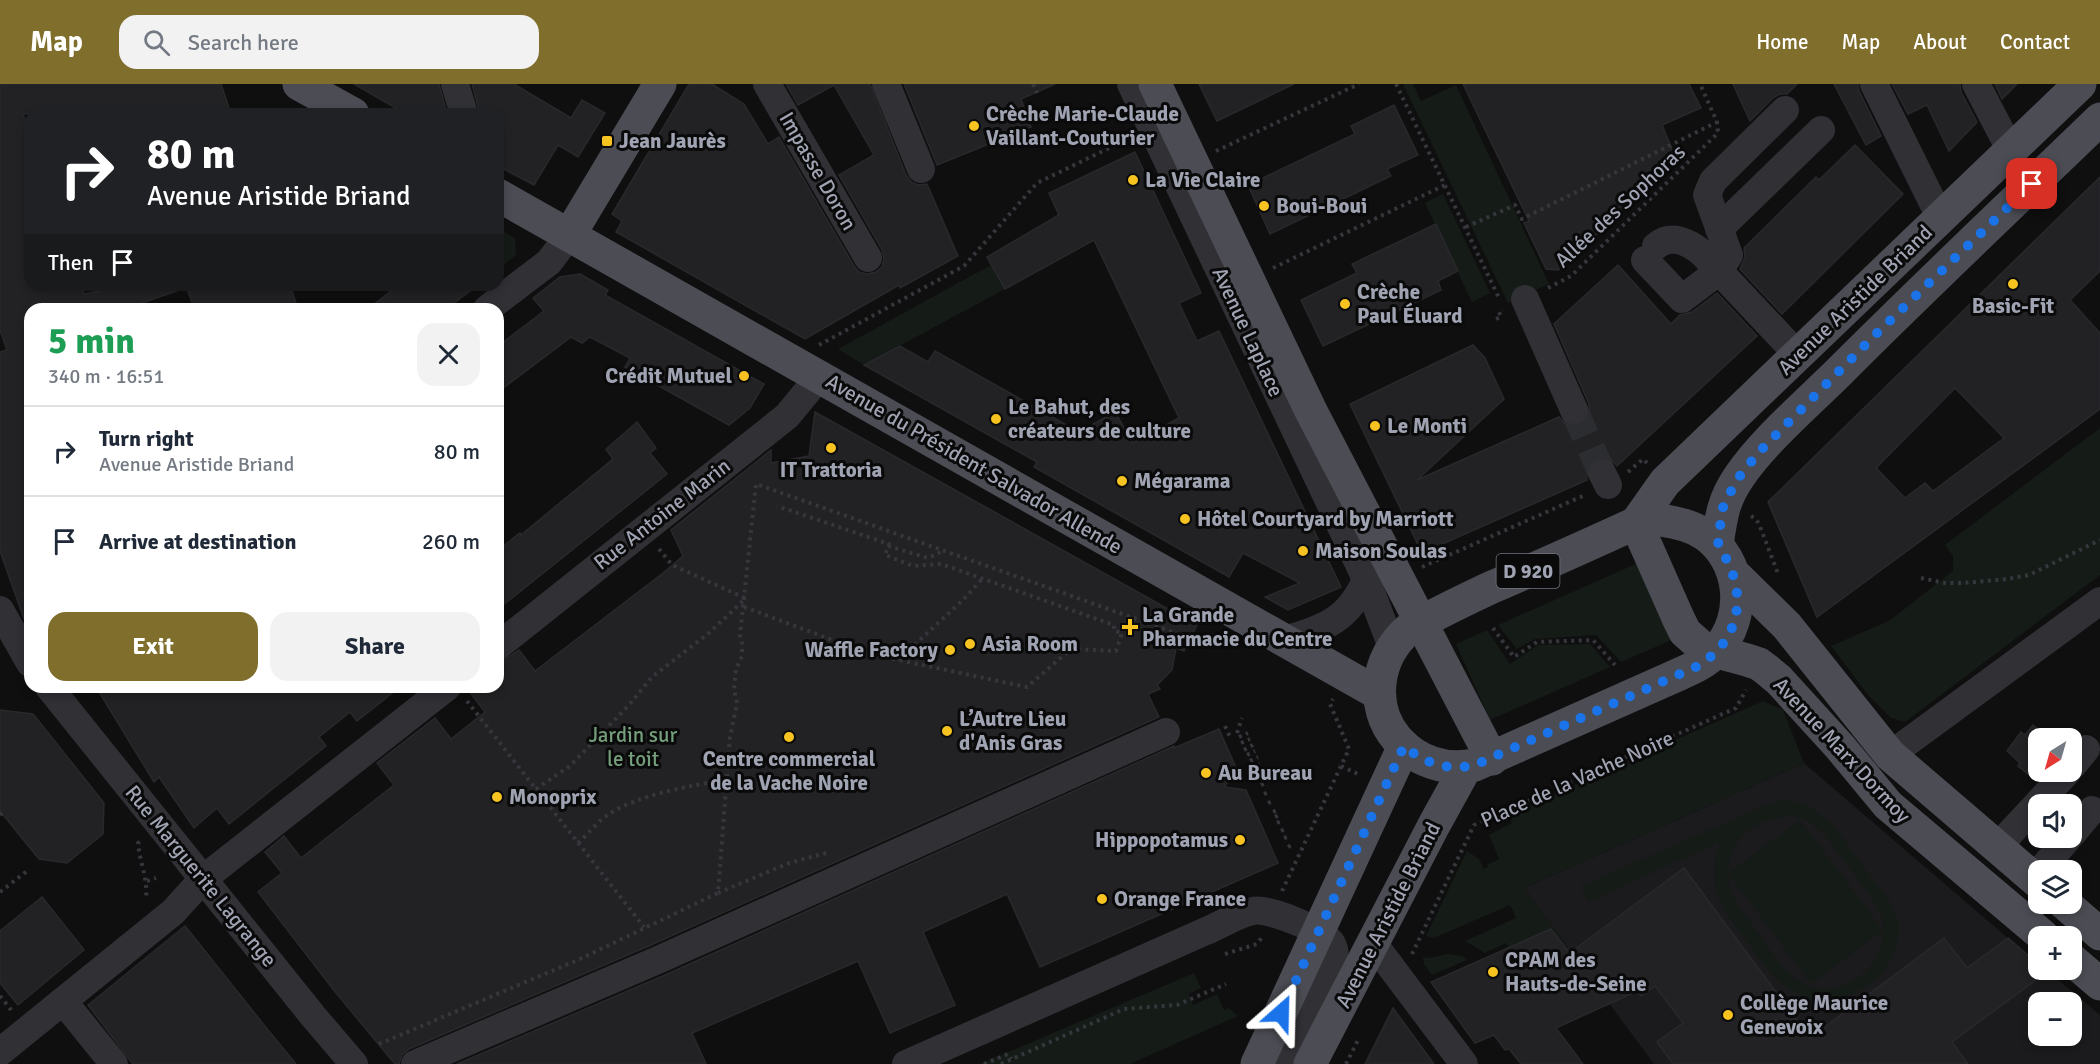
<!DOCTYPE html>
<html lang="en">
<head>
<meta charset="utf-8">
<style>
	:root { --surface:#fff; --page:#f2f2f3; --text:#1f2937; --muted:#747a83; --line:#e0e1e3; --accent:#806e2d }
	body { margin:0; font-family:Signika,sans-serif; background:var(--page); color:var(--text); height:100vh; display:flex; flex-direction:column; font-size:22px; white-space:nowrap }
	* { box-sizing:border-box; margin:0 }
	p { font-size:20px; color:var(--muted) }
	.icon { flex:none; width:33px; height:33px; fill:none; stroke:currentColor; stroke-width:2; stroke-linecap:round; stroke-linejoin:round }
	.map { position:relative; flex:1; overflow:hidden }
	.drawer { position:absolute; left:24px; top:219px; width:480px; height:390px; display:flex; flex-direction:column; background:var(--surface); border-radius:18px; box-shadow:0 3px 9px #0003 }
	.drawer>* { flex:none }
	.hud { position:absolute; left:24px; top:24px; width:480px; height:183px; border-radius:18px; box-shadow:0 3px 9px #0003; background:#202124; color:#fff; overflow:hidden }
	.needle { width:39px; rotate:217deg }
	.tools { position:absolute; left:2028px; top:644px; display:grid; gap:12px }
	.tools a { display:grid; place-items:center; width:54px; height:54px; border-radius:12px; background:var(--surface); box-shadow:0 3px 9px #0003; font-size:30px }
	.pin { position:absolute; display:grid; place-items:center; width:51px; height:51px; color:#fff; margin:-26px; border-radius:12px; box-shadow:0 3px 9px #0006 }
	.me { position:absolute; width:66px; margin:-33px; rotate:25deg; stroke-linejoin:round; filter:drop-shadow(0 0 4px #0008) }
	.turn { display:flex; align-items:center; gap:21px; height:126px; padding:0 24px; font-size:27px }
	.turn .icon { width:78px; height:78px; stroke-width:2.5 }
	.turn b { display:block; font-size:42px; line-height:51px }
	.then { display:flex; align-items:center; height:57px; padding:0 24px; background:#0003; gap:12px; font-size:22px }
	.round { display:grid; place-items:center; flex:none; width:63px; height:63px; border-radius:18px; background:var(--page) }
	.summary { display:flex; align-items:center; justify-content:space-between; height:102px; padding:0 24px }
	h1 { font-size:36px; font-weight:700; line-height:45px; color:#1e9e55 }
	.cta { display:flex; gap:12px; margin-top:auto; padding:12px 24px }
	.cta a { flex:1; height:69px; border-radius:18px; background:var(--accent); color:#fff; font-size:24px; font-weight:700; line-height:69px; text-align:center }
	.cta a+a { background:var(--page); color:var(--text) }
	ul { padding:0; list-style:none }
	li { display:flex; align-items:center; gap:18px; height:90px; padding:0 24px; border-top:2px solid var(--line) }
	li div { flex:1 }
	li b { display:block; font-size:22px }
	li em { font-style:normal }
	header { display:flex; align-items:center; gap:36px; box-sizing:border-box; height:84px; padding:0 30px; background:var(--accent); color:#fff }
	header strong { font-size:28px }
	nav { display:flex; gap:33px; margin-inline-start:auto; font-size:21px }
	.search { width:420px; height:54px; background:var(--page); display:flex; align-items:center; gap:15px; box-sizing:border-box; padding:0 21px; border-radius:18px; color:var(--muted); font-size:22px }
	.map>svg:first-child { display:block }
	.built { fill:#1b1b1d; fill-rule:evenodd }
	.green { fill:#151b17; fill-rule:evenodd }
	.building { fill:#222224; stroke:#29292c; stroke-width:1.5; fill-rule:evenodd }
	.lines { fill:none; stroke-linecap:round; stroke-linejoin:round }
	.minor-tunnel { stroke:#2c2d30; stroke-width:28; stroke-dasharray:28 14; stroke-linecap:butt }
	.path { stroke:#36373c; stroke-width:4; stroke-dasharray:3 4.5; stroke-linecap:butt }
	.minor { stroke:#303035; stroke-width:28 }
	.major { stroke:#4c4d54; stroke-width:33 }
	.route { stroke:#1a73e8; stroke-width:10; stroke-dasharray:0 18 }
	.poi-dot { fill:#f6c321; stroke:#0a0a0b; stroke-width:2 }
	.labels { text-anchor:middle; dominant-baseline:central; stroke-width:6; stroke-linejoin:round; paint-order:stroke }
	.shield { fill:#0a0a0b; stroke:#727580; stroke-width:1.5 }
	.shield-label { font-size:20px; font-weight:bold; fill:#9fa3b2 }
	.poi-label { font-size:21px; font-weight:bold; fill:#9fa3b2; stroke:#0a0a0b; text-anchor:start }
	.street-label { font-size:21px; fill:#9fa3b2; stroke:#0a0a0b }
	.park-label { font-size:21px; fill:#759e7c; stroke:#0a0a0b }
</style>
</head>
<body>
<header>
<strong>Map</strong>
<div class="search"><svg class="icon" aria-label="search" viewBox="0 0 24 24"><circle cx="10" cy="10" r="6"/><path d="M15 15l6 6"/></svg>Search here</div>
<nav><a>Home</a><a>Map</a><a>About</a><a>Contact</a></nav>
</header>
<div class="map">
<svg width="2100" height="980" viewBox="0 0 2100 980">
	<rect width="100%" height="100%" fill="#0f0f10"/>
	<path class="built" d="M1804 679 2038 880V885H2045L2100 931V980H1654L1524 804ZM2038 918H2072V951H2038Z"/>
	<g class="green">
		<polygon points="1403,0 1413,0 1421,17 1456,1 1549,200 1508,219"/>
		<polygon points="1443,110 1490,209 1472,218 1425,119"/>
		<polygon points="498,144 515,154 516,171 500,184 498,183"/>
		<polygon points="991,181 1005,205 864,281 838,265"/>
		<polygon points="2100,344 2100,491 1905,638 1891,634 1868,611 1831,562 1889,537 1953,487 1953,472 1945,461"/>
		<polygon points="1640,478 1674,555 1621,578 1596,551 1535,555 1517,565 1498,541"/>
		<polygon points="1487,546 1510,580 1538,561 1590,560 1610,583 1490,636 1456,560"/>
		<polygon points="1763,617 1783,626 1804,679 1524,804 1569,865 1567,866 1551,846 1509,864 1506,859 1485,869 1465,857 1516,834 1510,821 1434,854 1426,852 1467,767 1479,775 1484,785 1488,783 1487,781 1499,775 1489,751 1512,739 1509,730"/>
		<path d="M1784 716 1805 719 1833 741 1889 817C1893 824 1897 831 1898 838 1904 890 1845 932 1798 910 1772 898 1758 873 1742 851 1716 814 1708 803 1719 758L1588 818 1581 802 1771 719ZM1793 732 1805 735 1824 750 1871 813 1881 829 1883 846 1800 736 1728 789C1729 751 1758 734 1793 732ZM1729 790 1811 900 1882 847C1884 862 1876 877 1865 888 1840 911 1812 910 1787 887 1775 875 1766 859 1756 846 1745 830 1726 811 1729 790Z"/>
		<polygon points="1447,870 1462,872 1467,876 1432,891 1424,880 1423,873 1430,874"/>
		<polygon points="1194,889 1201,904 1189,910 1193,921 1217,910 1224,926 1229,924 1238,932 1130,980 980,980"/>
	</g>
	<g class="building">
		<polygon points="0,0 221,0 231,30 23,30 30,51 30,201 81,201 84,210 132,201 185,201 185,204 125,225 30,225 29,543 24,535 0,467 0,268 7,266 0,246"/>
		<polygon points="354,0 439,0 447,30 406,30"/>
		<polygon points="472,0 514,0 571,34 582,16 605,29 578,73 558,61 534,101 498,82 498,30 480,30"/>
		<polygon points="689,0 712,0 744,20 768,60 779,53 854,182 859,188 867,190 876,188 882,183 884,175 882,166 839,91 874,71 834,1 798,21 786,0 870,0 906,91 911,98 918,101 927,100 958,172 900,204 899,201 805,255 616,148 622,137 612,130"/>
		<polygon points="904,0 1055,0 1021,15 1031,43 937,81"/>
		<polygon points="1199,0 1294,0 1217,37"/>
		<polygon points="1463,0 1689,0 1701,24 1662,41 1677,77 1558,186 1546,185 1524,139 1529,137"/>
		<polygon points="1733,0 1797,0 1787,10 1780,10 1773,14 1750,37"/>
		<polygon points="1834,0 1858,0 1859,7 1881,52 1866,61"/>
		<polygon points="1892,0 1960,0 1961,8 1977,38 1949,67 1927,21 1908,30"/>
		<polygon points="1995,0 2017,0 2002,15"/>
		<polygon points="1394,21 1418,71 1387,85 1391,92 1270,150 1248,101 1355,50 1351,42"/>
		<polygon points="1855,61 1903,110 1782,230 1740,185 1745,173 1744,164 1816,93 1819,96"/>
		<polygon points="1135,68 1201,209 1179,219 1197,257 1219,247 1341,503 1288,526 1265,513 1300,499 1243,469 1229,493 1034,383 1037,378 864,281 900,262 928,278 935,267 1079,348 1115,328 1133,359 1179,334 1094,156 1005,205 987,173 1059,131 1049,109"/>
		<path d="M2100 93V187L2070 216 2100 249V325L1817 533 1768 418ZM1955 304 2004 354 1933 407 1925 399 1905 414 1876 384Z"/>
		<polygon points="1436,140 1458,187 1438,197 1441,206 1323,262 1301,216 1357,189 1352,180"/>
		<polygon points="1618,181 1671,240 1680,231 1692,228 1717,209 1757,252 1617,382 1611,375 1602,373 1595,374 1588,380 1586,387 1587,396 1422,469 1350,320 1473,261 1485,274 1504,315 1417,396 1559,333 1565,340 1572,342 1581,341 1587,336 1590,328 1589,320 1554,240"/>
		<polygon points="580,190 608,206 605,211 764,300 750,324 729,341 625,283 630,274 590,253 582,259 571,253 498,308 498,262 544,227 533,214 560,193"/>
		<polygon points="186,201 290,201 298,225 194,225"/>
		<polygon points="399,201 478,201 446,225 368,225"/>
		<polygon points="815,328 1197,541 1184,567 1176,564 1172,586 1157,601 1160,605 1148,610 1159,633 651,861 409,965 402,971 399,980 395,980 336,909 258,808 282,789 265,768 284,752 301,774 394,701 377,679 435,634 451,655 485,628 466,603 498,603 498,580 519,566 535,587 663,489 683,472 671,446 771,366 771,379 809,372"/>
		<polygon points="637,338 656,364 650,369 667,390 498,525 498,466 520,449 521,451 613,375 606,365"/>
		<polygon points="96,603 400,603 357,637 350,628 319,653 326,662 229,740 217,724 194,744 159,693 154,698"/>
		<polygon points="0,626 33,630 104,719 103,750 67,779 39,775 0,727"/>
		<polygon points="2033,641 2048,654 2038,654 2038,687 2045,687 2039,694 2034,691 2032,693 2018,682 2020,679 2007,667 2021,648 2025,651"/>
		<polygon points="1219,645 1237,686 1224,703 1246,706 1278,779 1040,883 1007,810 923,848 955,921 890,949 858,877 692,949 706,980 457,980 665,891 1174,662 1174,664"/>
		<polygon points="1684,784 1810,954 1944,854 1967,884 2008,854 2038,880 2038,885 2045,885 2048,887 1952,958 1968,980 1673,980 1657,958 1683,939 1655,902 1641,912 1637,907 1556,944 1583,980 1521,980 1509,965 1505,966 1494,951 1475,959 1431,898 1551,845 1567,866 1569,865 1571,868"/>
		<polygon points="42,813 84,866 18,921 0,899 0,847"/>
		<polygon points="185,842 268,946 296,980 133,980 129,975 88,921"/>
		<polygon points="1393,924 1434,980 1365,980"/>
	</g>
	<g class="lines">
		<polyline class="minor-tunnel" points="1574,326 1602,389"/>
		<g class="path">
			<polyline points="1033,0 1037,9"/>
			<polyline points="1396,0 1499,214"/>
			<polyline points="1216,67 1359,0"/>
			<polyline points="1466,143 1515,121 1522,135 1717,38"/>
			<polyline points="1273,184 1445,101"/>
			<polyline points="1548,204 1571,192 1718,49 1717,38 1700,0"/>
			<polyline points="1496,235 1501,233 1499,228 1503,226"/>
			<polyline points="819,261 964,182 1037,99 1128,55"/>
			<polyline points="1628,388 1643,375 1647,379"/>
			<polyline points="1751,432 1756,435 1759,440 1779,492"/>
			<polyline points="888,462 928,474 943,467"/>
			<polyline points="659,465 672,481 745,514"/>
			<polyline points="1422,483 1585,411"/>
			<polyline points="1921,494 1945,499 1964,499 2007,495 2029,491 2100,456"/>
			<polyline points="744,523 870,570 1027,603 1071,565 1116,567 1122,549 1114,547 1114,541 941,480 913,482 885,471 889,460 777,422"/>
			<polyline points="1493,544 1514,573 1537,558 1593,556 1615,581"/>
			<polyline points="898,576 963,516 983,494"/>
			<polyline points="467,617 644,843"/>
			<polyline points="1225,642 1230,653"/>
			<polyline points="1237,649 1242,634"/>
			<polyline points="1239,653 1248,649"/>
			<polyline points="1241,659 1250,655"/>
			<polyline points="1244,666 1253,661"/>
			<polyline points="1247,671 1255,667"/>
			<polyline points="1250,677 1258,673"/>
			<polyline points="1341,682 1360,691"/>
			<polyline points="1252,683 1260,680"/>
			<polyline points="1254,688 1262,685"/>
			<polyline points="1257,693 1264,690"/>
			<polyline points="1261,701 1268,698"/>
			<polyline points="536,705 570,682 629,621 652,593 709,549 745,515"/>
			<polyline points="1264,710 1271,707"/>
			<polyline points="1268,719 1275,716"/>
			<polyline points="1273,728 1279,725"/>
			<polyline points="0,731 2,729"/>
			<polyline points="1275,733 1281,730"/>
			<polyline points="1277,739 1283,736"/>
			<polyline points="1281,747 1287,744"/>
			<polyline points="1284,754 1290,752"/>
			<path d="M140 758 138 759C140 779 148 795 146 815"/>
			<path d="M578 759C588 750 598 737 609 730 638 711 692 701 726 696"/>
			<polyline points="1288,763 1293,760"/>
			<polyline points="147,797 156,794"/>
			<polyline points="1282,807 1349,665 1330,620 1333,615"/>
			<polyline points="0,808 27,787"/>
			<polyline points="718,809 789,779 830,768"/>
			<polyline points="1225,870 1257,860 1263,852"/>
			<polyline points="1412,870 1474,741 1736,624 1746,606"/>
			<polyline points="0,912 12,927"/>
			<polyline points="379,960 580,875 718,809 730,653 737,619 734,605 736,585 742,572 742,560 740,551 756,400 1190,554 1216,551"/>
			<polyline points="984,980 1008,970 1011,975"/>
			<polyline points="1001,980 1124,925 1177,921 1226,900"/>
			<polyline points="1346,980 1359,954"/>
		</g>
		<g class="minor">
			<polyline points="455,0 464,30"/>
			<polyline points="767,0 868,174"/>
			<polyline points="886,0 921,85"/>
			<polyline points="1131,0 1366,495 1392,563"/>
			<polyline points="1874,0 1941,135"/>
			<polyline points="1976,0 2011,67"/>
			<polyline points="1719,145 1821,46"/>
			<path d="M1656 162C1671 149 1689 158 1702 169L1798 271"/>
			<polyline points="1645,176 1682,215 1719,187 1729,171 1707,111 1713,97 1785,26"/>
			<polyline points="1525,215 1574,326"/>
			<polyline points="487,225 549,178 570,150"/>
			<polyline points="1602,389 1608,401"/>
			<polyline points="0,526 30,579"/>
			<path d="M1283 556C1330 544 1354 532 1371 483"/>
			<polyline points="498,562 787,332 820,292"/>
			<polyline points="49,603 313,932 354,980"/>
			<polyline points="1890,671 2100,517"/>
			<polyline points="2072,682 2086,665"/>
			<polyline points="2072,750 2092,726"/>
			<polyline points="1998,762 2068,687"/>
			<polyline points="2041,786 2069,753"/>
			<polyline points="1373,859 1464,980"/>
			<polyline points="63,917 114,980"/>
			<polyline points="0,968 173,828 203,795 447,603"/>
			<polyline points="415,980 658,876 1166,648"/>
			<path d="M906 980 1206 847C1221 841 1237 830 1253 827 1267 823 1326 847 1332 860 1336 868 1335 874 1332 882L1286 980"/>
		</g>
		<g class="major">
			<polyline points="299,0 353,30"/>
			<polyline points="1155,0 1311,327 1492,675"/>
			<polyline points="498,111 1379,610"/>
			<polyline points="570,150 660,0"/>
			<path d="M1660 436C1675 438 1690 441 1704 450 1742 476 1748 533 1716 567 1705 580 1688 586 1673 593L1475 681C1446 687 1417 678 1397 655 1369 622 1376 573 1409 545 1416 540 1425 536 1433 532 1452 522 1471 513 1490 504 1539 483 1588 461 1636 439Z"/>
			<polyline points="1636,439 1665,398 2080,0"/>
			<polyline points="1636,439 1679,536 1685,548 1703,564 1747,576 1759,580 1767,586 1779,596 1840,663 1888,721 2043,852"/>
			<path d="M1717 461C1721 434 1723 416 1739 393 1764 356 1810 317 1842 285 1927 200 2014 118 2100 35"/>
			<polyline points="1734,490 1787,542 1890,671 2038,798"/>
			<polyline points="2064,819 2100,850"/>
			<polyline points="2072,876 2100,900"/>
			<polyline points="1257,980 1404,662"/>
			<polyline points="1310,980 1434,741 1466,683"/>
		</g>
	</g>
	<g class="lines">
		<path class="route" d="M1281 929 1404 662C1425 680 1448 687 1475 681L1698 582C1704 577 1711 573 1716 568 1747 535 1741 495 1718 461L1722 426 1726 416 1739 393 1759 368 1876 250 2032 100"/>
	</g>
	<g class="poi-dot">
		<circle cx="974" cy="42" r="6"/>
		<rect x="601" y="51" width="12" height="12" rx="3"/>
		<circle cx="1133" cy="96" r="6"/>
		<circle cx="1264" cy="122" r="6"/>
		<circle cx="2013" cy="200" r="6"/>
		<circle cx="1345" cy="220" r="6"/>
		<circle cx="744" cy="292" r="6"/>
		<circle cx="996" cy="335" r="6"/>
		<circle cx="1375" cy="342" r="6"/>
		<circle cx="831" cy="364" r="6"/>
		<circle cx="1122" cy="397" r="6"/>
		<circle cx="1185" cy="435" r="6"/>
		<circle cx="1303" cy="467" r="6"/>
		<path d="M1127 534h6v6h6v6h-6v6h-6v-6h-6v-6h6z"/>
		<circle cx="970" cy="560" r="6"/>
		<circle cx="950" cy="566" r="6"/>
		<circle cx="947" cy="647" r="6"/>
		<circle cx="789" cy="653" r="6"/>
		<circle cx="1206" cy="689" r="6"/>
		<circle cx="497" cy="713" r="6"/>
		<circle cx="1240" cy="756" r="6"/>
		<circle cx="1102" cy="815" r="6"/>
		<circle cx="1493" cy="888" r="6"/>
		<circle cx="1728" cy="931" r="6"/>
	</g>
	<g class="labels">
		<rect class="shield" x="1496.5" y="470" width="63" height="34" rx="4.5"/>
		<g class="shield-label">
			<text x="1528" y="487">D 920</text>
		</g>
		<g class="poi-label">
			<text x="986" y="30">Crèche Marie-Claude<tspan x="986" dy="24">Vaillant-Couturier</tspan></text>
			<text x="619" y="57">Jean Jaurès</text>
			<text x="1145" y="96">La Vie Claire</text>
			<text x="1276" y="122">Boui-Boui</text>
			<text x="1357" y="208">Crèche<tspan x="1357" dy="24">Paul Éluard</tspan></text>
			<text x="2013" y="222" text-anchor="middle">Basic-Fit</text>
			<text x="732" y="292" text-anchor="end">Crédit Mutuel</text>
			<text x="1008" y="323">Le Bahut, des<tspan x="1008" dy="24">créateurs de culture</tspan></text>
			<text x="1387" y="342">Le Monti</text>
			<text x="831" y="386" text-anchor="middle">IT Trattoria</text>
			<text x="1134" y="397">Mégarama</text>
			<text x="1197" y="435">Hôtel Courtyard by Marriott</text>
			<text x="1315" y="467">Maison Soulas</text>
			<text x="1142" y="531">La Grande<tspan x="1142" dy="24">Pharmacie du Centre</tspan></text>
			<text x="982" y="560">Asia Room</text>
			<text x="938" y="566" text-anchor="end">Waffle Factory</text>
			<text x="959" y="635">L’Autre Lieu<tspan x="959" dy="24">d'Anis Gras</tspan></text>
			<text x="789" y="675" text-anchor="middle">Centre commercial<tspan x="789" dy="24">de la Vache Noire</tspan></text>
			<text x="1218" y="689">Au Bureau</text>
			<text x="509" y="713">Monoprix</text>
			<text x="1228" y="756" text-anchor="end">Hippopotamus</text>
			<text x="1114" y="815">Orange France</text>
			<text x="1505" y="876">CPAM des<tspan x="1505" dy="24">Hauts-de-Seine</tspan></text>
			<text x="1740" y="919">Collège Maurice<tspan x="1740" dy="24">Genevoix</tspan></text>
		</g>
		<g class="street-label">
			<text transform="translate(818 87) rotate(60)">Impasse Doron</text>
			<text transform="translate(1620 122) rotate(-43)">Allée des Sophoras</text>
			<text transform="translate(1855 216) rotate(-44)">Avenue Aristide Briand</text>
			<text transform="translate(1248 248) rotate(65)">Avenue Laplace</text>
			<text transform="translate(974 380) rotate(30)">Avenue du Président Salvador Allende</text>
			<text transform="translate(662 430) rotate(-38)">Rue Antoine Marin</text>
			<text transform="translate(1842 666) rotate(47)">Avenue Marx Dormoy</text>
			<text transform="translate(1577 695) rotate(-24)">Place de la Vache Noire</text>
			<text transform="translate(201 792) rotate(51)">Rue Marguerite Lagrange</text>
			<text transform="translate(1388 831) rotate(-63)">Avenue Aristide Briand</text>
		</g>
		<g class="park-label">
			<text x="633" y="651">Jardin sur<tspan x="633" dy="24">le toit</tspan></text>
		</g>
	</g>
</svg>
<div class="tools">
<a><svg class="needle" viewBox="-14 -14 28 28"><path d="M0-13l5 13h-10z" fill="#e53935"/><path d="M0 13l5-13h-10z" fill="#747a83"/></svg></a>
<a><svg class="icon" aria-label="sound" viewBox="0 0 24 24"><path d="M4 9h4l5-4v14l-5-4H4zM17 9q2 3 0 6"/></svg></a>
<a><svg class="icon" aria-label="layers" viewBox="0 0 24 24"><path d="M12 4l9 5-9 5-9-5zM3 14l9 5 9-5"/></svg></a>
<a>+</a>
<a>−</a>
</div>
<div class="pin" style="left:2032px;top:100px;background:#d93025"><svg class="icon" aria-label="arrive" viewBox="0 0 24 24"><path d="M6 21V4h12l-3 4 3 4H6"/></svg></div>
<svg class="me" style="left:1281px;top:929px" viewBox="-20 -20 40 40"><path d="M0-17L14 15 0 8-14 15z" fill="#1a73e8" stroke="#fff" stroke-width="4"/></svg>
<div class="hud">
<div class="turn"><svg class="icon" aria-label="right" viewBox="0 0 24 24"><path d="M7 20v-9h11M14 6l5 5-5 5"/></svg><div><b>80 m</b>Avenue Aristide Briand</div></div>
<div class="then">Then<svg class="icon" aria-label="arrive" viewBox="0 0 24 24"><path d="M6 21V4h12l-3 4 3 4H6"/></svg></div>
</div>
<section class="drawer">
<div class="summary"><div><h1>5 min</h1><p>340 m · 16:51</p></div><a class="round"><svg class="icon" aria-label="close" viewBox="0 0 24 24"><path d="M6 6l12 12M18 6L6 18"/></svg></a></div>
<ul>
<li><svg class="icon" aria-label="right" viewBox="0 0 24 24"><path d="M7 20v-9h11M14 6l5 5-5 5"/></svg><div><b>Turn right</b><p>Avenue Aristide Briand</p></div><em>80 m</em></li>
<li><svg class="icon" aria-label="arrive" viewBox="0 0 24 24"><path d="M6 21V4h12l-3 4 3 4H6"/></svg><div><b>Arrive at destination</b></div><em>260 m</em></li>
</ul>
<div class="cta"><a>Exit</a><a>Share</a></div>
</section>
</div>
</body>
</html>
